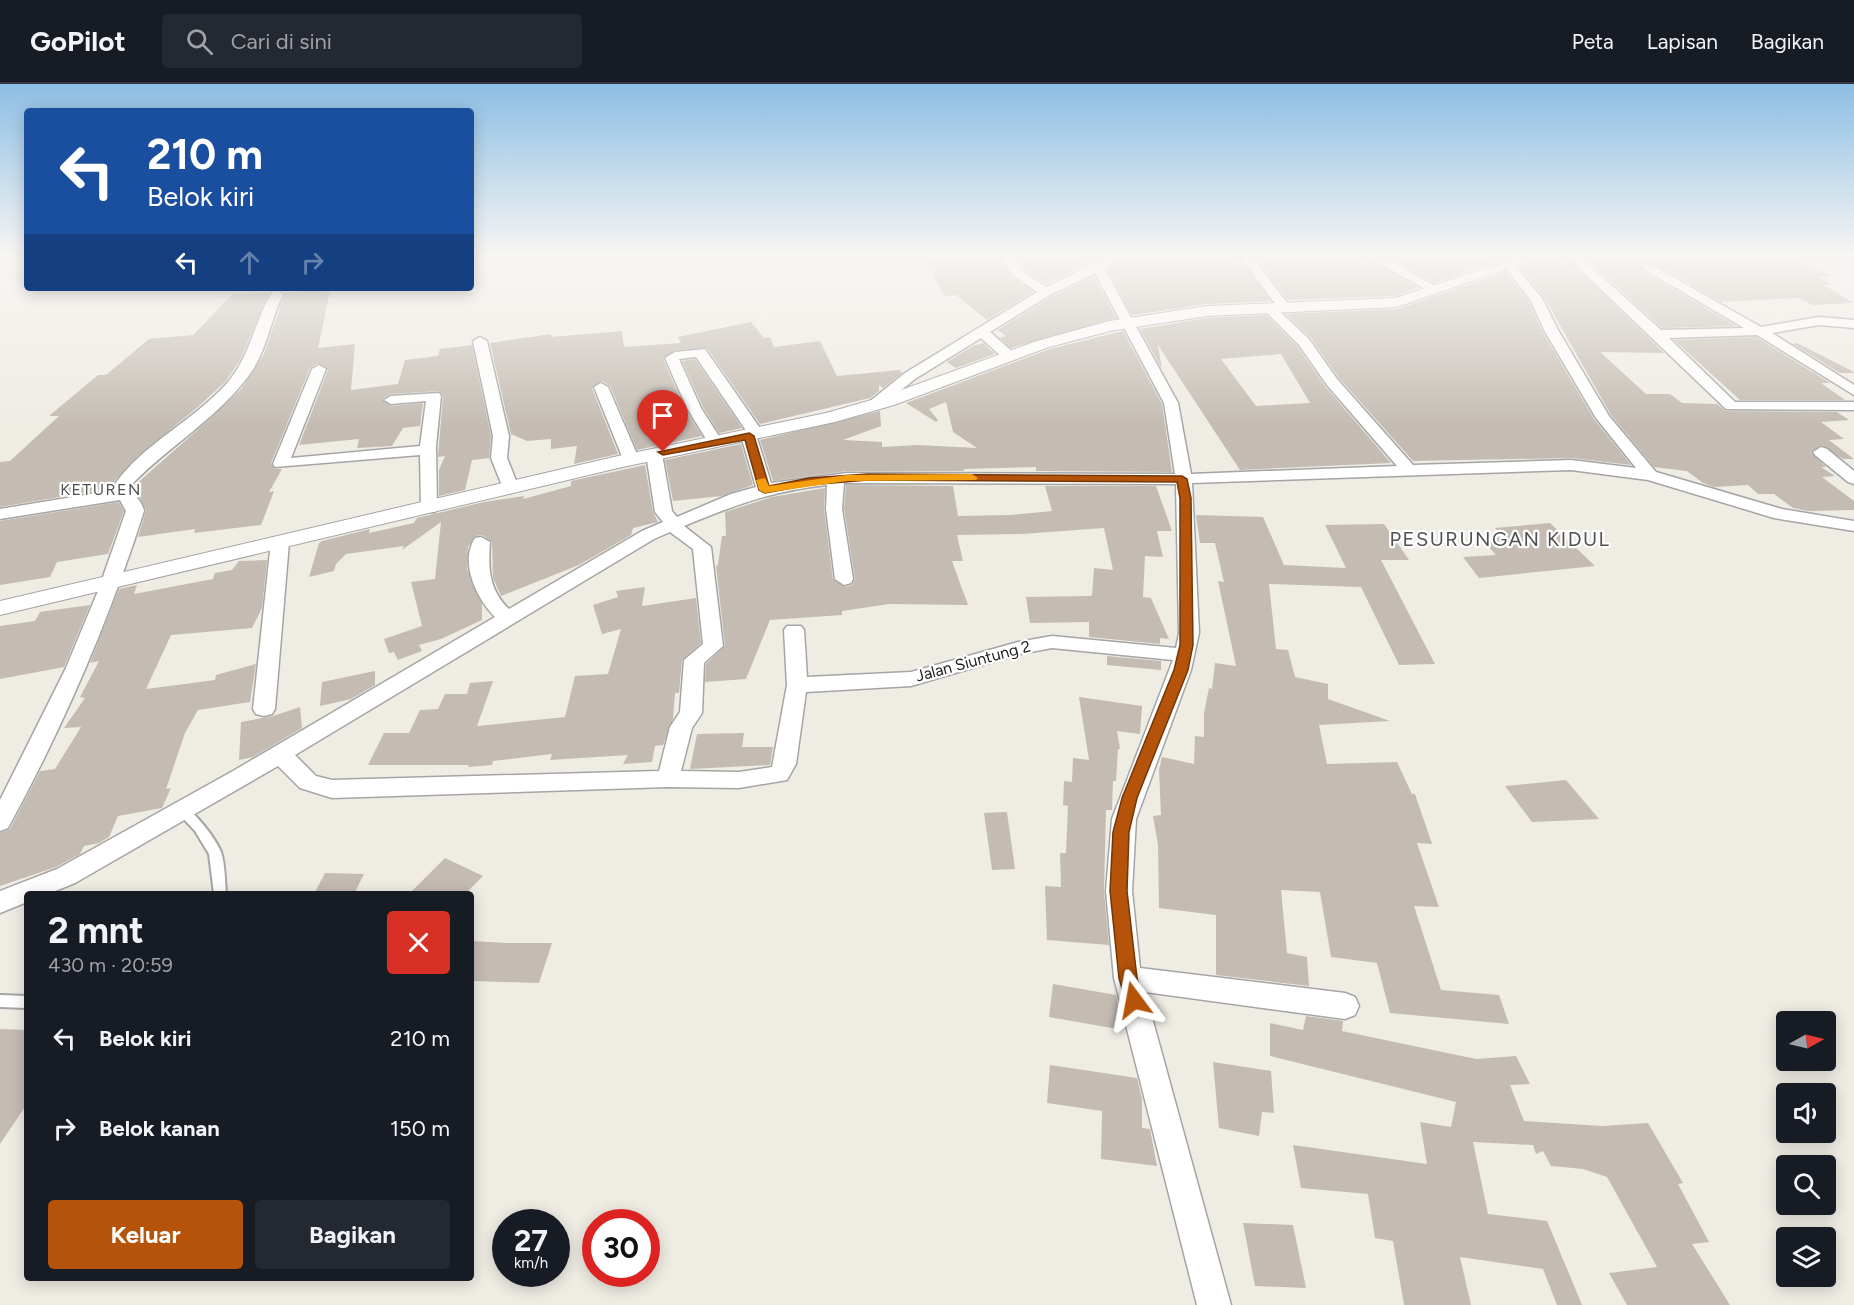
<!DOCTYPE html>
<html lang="id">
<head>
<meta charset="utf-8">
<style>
	:root { --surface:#171b24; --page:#242831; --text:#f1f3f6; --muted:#9ea1a6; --line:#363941; --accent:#b45309 }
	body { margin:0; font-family:Figtree,sans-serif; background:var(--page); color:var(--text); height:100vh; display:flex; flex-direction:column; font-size:22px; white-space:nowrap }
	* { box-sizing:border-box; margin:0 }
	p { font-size:20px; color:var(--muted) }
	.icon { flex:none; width:33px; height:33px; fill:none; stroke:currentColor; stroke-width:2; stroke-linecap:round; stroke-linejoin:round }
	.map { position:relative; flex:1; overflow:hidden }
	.panel { position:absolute; left:24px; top:807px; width:450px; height:390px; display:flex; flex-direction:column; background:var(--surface); border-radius:6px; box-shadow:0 3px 15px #0003 }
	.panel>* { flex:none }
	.guide { position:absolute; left:24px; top:24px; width:450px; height:183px; border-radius:6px; box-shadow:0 3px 15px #0003; background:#1a4fa0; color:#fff; overflow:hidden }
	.needle { width:39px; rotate:82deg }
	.tools { position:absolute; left:1776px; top:927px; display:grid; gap:12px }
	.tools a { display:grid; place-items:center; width:60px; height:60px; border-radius:6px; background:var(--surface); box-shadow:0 3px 15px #0003; font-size:30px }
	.speed { position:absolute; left:492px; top:1125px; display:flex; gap:12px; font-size:30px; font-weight:700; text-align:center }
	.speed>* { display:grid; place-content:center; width:78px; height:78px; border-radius:50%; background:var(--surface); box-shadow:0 3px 15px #0003; line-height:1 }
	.speed small { font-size:15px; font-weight:400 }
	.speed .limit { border:9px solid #d22; background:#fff; color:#111 }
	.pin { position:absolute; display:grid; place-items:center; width:51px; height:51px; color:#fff; margin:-62px -26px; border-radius:50% 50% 50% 0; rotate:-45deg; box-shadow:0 0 6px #0007 }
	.pin .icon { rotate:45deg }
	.me { position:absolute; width:66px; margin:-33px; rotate:347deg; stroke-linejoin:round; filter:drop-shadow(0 0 4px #0008) }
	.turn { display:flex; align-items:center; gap:21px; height:126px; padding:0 24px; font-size:27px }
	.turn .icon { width:78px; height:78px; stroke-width:2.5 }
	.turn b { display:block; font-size:42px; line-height:51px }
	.lanes { display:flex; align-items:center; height:57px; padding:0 24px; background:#0003; justify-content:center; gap:30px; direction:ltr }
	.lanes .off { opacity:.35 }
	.round { display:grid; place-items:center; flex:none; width:63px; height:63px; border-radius:6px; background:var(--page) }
	.head { display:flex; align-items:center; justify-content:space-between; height:102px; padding:0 24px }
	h1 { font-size:36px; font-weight:700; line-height:45px }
	.primary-button { display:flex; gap:12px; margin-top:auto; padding:12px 24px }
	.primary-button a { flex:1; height:69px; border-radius:6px; background:var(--accent); color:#fff; font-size:24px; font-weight:700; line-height:69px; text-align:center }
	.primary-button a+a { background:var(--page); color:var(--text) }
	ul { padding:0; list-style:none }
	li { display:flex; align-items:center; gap:18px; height:90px; padding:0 24px }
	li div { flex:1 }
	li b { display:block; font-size:22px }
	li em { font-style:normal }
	header { display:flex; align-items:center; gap:36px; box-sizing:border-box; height:84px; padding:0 30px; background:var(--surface); border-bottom:2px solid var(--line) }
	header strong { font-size:28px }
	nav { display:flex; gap:33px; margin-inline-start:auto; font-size:21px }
	.search { width:420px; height:54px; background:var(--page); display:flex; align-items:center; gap:15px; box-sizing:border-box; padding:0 21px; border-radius:6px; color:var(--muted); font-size:22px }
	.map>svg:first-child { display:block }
	.building { fill:#c4bcb3; fill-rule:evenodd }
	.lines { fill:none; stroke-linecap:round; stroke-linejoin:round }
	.service-casing { stroke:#a5a5a5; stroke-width:4 }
	.minor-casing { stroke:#a5a5a5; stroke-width:3 }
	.tertiary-casing { stroke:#a5a5a5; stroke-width:2 }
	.service { fill:#fff; fill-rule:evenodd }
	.minor { fill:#fff; fill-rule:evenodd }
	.tertiary { fill:#fff; fill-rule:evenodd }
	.route { fill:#b45309; stroke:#753606; stroke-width:1.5 }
	.slow { fill:#f59e0b }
	.labels { text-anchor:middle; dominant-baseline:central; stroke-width:4.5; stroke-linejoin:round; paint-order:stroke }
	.far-quarter-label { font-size:16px; letter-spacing:1.5px; fill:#515151; stroke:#fff }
	.street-label { font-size:16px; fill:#1e1e1e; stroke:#fff }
	.quarter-label { font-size:20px; letter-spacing:1.5px; fill:#515151; stroke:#fff }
</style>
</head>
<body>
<header>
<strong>GoPilot</strong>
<div class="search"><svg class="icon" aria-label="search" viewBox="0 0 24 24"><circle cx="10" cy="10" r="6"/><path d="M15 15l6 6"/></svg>Cari di sini</div>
<nav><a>Peta</a><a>Lapisan</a><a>Bagikan</a></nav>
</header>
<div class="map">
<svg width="1854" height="1221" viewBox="0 0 1854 1221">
	<rect width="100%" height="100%" fill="#efece4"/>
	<g class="building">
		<polygon points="922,172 998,172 1012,193 1033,208 987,236 956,211 945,212"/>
		<polygon points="1015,172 1070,172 1084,182 1046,200 1023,184"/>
		<polygon points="1127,172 1237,172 1271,217 1207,220 1132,231 1107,185"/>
		<polygon points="1254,172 1364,172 1418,204 1395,212 1288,216"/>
		<polygon points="1386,172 1515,172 1434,199"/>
		<polygon points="1546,172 1564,172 1664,269 1600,268 1646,310 1670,310 1682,319 1717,320 1726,327 1837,328 1849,336 1821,338 1844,355 1829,356 1854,375 1843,375 1822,361 1811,368 1826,383 1821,383 1835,392 1822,393 1854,417 1854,426 1808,427 1793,424 1774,410 1758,410 1748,401 1714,403 1703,399 1687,387 1654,383 1611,331 1544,213 1519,183"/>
		<polygon points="1583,172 1792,172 1831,192 1818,193 1833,201 1824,201 1853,219 1812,221 1799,214 1721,218 1651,178 1642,178 1641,186 1736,242 1662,244"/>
		<polygon points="1505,188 1528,216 1542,247 1594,335 1631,381 1571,374 1413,377 1339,294 1311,254 1286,230 1398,225"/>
		<polygon points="1094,192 1116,234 1011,264 1000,254 1006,252 998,246 1051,213"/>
		<polygon points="322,205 320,208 330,207 318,264 355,260 351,306 398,300 405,276 438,272 440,265 472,261 491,352 489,374 472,376 465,406 439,412 439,386 445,372 438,373 443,312 439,307 391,310 382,315 391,322 423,319 420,342 403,344 392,362 357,364 359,355 299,361 328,286 318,279 310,284 271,379 275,385 282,385 269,408 274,407 261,441 194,449 195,445 138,453 146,426 134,402 211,334 241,305 264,270 285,209"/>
		<polygon points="269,209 240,276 226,297 199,322 139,371 113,399 113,404 0,423 0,378 10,377 59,332 49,332 98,291 106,291 149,255 193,251 233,210"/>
		<path d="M1266 231 1297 262 1325 302 1391 379 1240 386 1158 261 1162 285 1140 245 1207 234ZM1281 270 1310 319 1256 322 1221 275Z"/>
		<polygon points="751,238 764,254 770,253 774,263 820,257 837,292 900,286 902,289 883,304 879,301 879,307 870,314 760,340 707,264 675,266 663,275 685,325 702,352 637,366 610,302 602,297 592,304 618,370 574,380 577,362 551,365 551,355 527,357 511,350 490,259 551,250 551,253 622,247 624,263 681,259 678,253"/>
		<polygon points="1123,247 1162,320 1172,388 1036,387 1036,383 964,385 964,387 847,387 773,397 760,356 880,327 881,342 843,356 882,358 882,363 918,361 977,364 953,348 946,318 929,325 938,336 936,338 906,319 1050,265"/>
		<polygon points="1756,253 1830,299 1821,299 1845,316 1740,316 1674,256"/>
		<polygon points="983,259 995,270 956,284 947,278 973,262"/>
		<polygon points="1797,259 1854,288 1854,289 1840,289 1793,260"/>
		<polygon points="695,275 742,344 719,349 703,323 682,277"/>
		<polygon points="741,360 753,401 722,412 673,417 665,376"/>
		<polygon points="645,381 653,428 658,438 633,444 631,451 579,481 501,512 493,494 492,458 482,451 475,452 468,463 467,485 482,520 482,536 441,555 419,561 422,567 398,576 394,568 389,569 384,555 422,542 411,498 435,495 441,438 402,466 404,462 346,470 336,480 334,487 309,493 319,459 322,457 370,445 369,449 414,439 417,434 484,418 524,412 523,415 571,402 571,397"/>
		<polygon points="846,401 953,402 958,432 1011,431 1052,427 1045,402 1156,402 1172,447 1157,447 1163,473 1145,472 1143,513 1151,514 1169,555 1160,554 1160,560 1089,553 1089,538 1030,539 1026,513 1090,512 1092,511 1094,484 1113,486 1104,444 1022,450 957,451 963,477 952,477 968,521 889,520 842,527 842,531 770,536 746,595 705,598 706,580 725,562 716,482 718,481 722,452 726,452 725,428 772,413 825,404 824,425 833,495 845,503 852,501 855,495 844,425"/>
		<polygon points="119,418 124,427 108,470 57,478 50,493 0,501 0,437"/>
		<polygon points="1196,431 1263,433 1284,481 1346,484 1325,441 1384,440 1409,476 1381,476 1435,580 1399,581 1361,503 1269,500 1276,565 1288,566 1295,593 1328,600 1328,615 1390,637 1319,641 1327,680 1397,678 1412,710 1415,710 1432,760 1417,759 1439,823 1414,822 1441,906 1499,911 1509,940 1390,929 1377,879 1331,873 1320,808 1281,806 1287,869 1307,873 1309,902 1216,891 1216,831 1159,824 1158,761 1153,732 1161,731 1159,686 1162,673 1194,680 1195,652 1204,653 1204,629 1209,604 1212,605 1215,579 1236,582 1218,497 1224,498 1215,459 1200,459"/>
		<polygon points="1550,439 1595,482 1479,494 1463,473 1496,471 1481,454 1504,453 1495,444"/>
		<polygon points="267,476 262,524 252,544 171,551 146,605 215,596 216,591 256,580 250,618 198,626 185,649 166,705 171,704 162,724 118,732 109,753 99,759 84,762 80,770 56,783 0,802 0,749 10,745 40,687 55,685 81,643 64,644 85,614 80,613 99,577 90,579 119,505 137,501 134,510 213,495 215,489 232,486 239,477"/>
		<polygon points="645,503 642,522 696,514 701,559 682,576 679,609 675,609 673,635 663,661 655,662 652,678 623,680 628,671 550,676 552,670 493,677 492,681 468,683 469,681 368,681 384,649 409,649 420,626 438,625 445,610 467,610 470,599 493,597 477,642 565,633 575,592 608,590 621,545 602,550 593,521 618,513 616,507"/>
		<polygon points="90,521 64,583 0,595 0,542 35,537 40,528"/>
		<polygon points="1107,572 1161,577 1161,586 1107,581"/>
		<polygon points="375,587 375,601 351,615 320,622 322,598"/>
		<polygon points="1079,613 1142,622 1140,650 1117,647 1120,665 1118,665 1116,697 1113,697 1112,726 1106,726 1104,807 1109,861 1047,856 1045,802 1061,803 1060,769 1066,769 1068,722 1063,721 1064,697 1072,698 1073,674 1089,676"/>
		<polygon points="300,623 302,644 253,673 239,676 241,638 273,632"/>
		<polygon points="744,649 742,663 773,663 770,681 690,685 697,650"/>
		<polygon points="1566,696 1599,735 1532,738 1505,702"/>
		<polygon points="1007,728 1015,785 992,786 984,729"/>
		<polygon points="445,774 483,792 465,810 409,810"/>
		<polygon points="325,789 364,790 354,810 314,810"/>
		<polygon points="471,857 508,859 552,859 539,899 471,897"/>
		<polygon points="1053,900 1116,911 1123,946 1049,933"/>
		<polygon points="1306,932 1343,937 1342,947 1476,975 1516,972 1530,1000 1510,1001 1524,1037 1602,1042 1648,1039 1683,1099 1678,1100 1709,1158 1692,1160 1730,1221 1627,1221 1609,1189 1657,1183 1607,1093 1583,1085 1551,1082 1543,1067 1536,1070 1533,1061 1473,1058 1488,1130 1547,1137 1582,1221 1557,1221 1543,1185 1460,1173 1471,1221 1404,1221 1393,1157 1375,1154 1368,1110 1301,1104 1293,1061 1427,1080 1420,1038 1451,1043 1456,1018 1270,972 1270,939 1303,946"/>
		<polygon points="0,945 27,946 27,1020 0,1060"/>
		<polygon points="1213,978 1271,987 1274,1029 1262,1028 1259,1052 1219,1044"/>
		<polygon points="1050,981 1137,994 1142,1015 1142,1044 1150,1045 1157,1082 1101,1075 1102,1027 1047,1019"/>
		<polygon points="1243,1139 1293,1141 1306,1204 1255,1202"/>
	</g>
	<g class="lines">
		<g class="service-casing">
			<g id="service">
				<path d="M182 722C194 726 216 755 221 768 225 780 225 797 226 810H214L209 770 195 747 178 729 176 726 178 723Z"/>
				<polygon points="0,911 27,912 27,924 0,923"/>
			</g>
		</g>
		<g class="minor-casing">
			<g id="minor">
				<path d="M1000 172H1012L1021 186 1046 203 1089 182 1072 172H1087L1098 178 1110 172H1125L1104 184 1178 319 1191 390 1397 382 1327 301 1299 261 1265 227V221H1273L1309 255 1337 295 1413 381 1571 376 1636 384 1596 334 1544 246 1530 215 1502 180 1508 177 1512 178 1542 214 1558 246 1609 332 1656 388 1782 425 1854 437V447L1774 434 1648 396 1571 386 1192 399 1199 549 1191 586 1136 735 1132 807 1140 884 1345 909 1355 913 1359 922 1355 931 1345 935 1145 908 1231 1221H1197L1114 894 1106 807 1112 735 1173 576 1052 564 1020 570 911 602 806 608 796 680 787 696 739 704 668 703 332 714 300 704 278 682 75 799 48 810H27V818L0 829V807L57 785 233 687 495 533C477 515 459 479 475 454L481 453 490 458C488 485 489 506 509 525L642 447 663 438 655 428 646 370 648 367H660L662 370 672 427 677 433 731 410 756 403 741 352 747 348 696 273 679 275 701 324 722 357 719 360H709L687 324 665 274 675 268 705 265 764 350 757 354 771 399 847 389 1175 390 1164 319 1095 189 1050 211 990 248 1014 269V275H1004L981 254 915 295 879 324H869L867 321 869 318 905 289 1037 208 1013 191ZM844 399 1176 400 1179 549 1176 564 1052 552 1018 558 911 588 807 593 804 546 801 542H787L784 546 787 601 772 683 739 688 681 687 692 644 702 629 704 579 723 562 711 463 684 442C735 421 772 407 827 401L826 425 835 495 844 501 851 499 853 495 842 425ZM670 448 693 465 703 560 684 576 680 628 670 643 659 687 332 696 316 692 295 671 654 455Z"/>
				<polygon points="1239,172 1251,172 1289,221 1289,227 1281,227"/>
				<polygon points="1366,172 1381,172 1442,206 1432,209"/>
				<polygon points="1566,172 1579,172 1661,246 1744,244 1642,184 1642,180 1650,180 1761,243 1819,233 1854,236 1854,244 1819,241 1772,249 1854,301 1854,311 1757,251 1669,254 1735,318 1854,318 1854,326 1726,325"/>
				<path d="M277 206 283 210C271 235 267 264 252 287 220 333 170 361 131 401 133 412 142 416 144 427 109 537 63 643 8 744L0 747V716L65 586 98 507 126 427 120 416 0 435V425L115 406V400C144 359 195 336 228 298 251 271 254 237 273 207Z"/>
				<polygon points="480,253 487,257 509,352 507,374 519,404 511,409 503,404 491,374 493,352 473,257"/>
				<polygon points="319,281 326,285 291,374 420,362 426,317 391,320 384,316 391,312 439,309 441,312 436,362 437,424 435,428 423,428 421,424 420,371 275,383 273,380 312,285"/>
				<polygon points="601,299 608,303 639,375 637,378 631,380 623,375 594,303"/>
				<polygon points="1821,363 1827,365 1854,387 1854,400 1848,398 1815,371 1813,368"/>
				<polygon points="280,453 289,458 275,625 272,630 264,632 256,630 253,625 271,458"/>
			</g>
		</g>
		<g class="tertiary-casing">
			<polygon id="tertiary" points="1523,172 1544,172 1397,223 1207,232 1110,247 1049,263 894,321 835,338 618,384 0,531 0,517 618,372 826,329 882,313 1037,257 1109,237 1207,222 1395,214"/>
		</g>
		<use href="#service" class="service"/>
		<use href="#minor" class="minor"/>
		<use href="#tertiary" class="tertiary"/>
	</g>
	<linearGradient id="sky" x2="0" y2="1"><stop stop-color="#8cbee4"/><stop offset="0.5" stop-color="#f8f6f3"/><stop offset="1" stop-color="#f8f6f3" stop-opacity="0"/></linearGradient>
	<rect width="1854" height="343" fill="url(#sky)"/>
	<polygon class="route" points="749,349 754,352 769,402 809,394 868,390 1182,392 1187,395 1191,414 1193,561 1188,586 1137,714 1129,748 1127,807 1137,894 1143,916 1140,922 1134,924 1127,922 1119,894 1110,807 1113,748 1122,714 1174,586 1180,561 1180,414 1177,398 868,396 809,401 765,409 759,406 745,356 663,371 658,368"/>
	<polygon class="slow" points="972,390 978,394 976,396 847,397 765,409 759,406 756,396 765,394 769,402 847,391"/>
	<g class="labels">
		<g class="far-quarter-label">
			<text x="101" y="405">KETUREN</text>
		</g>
		<g class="street-label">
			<text transform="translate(973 577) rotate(-15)">Jalan Siuntung 2</text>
		</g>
		<g class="quarter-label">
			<text x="1500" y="455">PESURUNGAN KIDUL</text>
		</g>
	</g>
</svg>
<div class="tools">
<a><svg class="needle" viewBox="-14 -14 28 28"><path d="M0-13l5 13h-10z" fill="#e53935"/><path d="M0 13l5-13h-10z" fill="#9ea1a6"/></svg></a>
<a><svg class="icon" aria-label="sound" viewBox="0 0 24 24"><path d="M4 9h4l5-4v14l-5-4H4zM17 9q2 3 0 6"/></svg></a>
<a><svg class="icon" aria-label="search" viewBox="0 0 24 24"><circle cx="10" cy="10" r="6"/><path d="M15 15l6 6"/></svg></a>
<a><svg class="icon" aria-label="layers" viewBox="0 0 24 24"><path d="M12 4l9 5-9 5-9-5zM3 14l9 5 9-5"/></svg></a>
</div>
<div class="speed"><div>27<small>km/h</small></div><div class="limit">30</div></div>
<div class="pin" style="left:663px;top:368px;background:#d93025"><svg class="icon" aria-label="arrive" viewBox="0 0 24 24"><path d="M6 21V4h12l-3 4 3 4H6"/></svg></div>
<svg class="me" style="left:1134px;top:916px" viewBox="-20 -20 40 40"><path d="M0-17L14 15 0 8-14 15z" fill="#b45309" stroke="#fff" stroke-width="4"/></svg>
<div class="guide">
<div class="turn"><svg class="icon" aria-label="left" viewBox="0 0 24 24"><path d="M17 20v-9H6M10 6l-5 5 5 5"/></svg><div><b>210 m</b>Belok kiri</div></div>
<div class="lanes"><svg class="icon" aria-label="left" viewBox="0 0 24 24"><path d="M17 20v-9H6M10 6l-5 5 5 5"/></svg><svg class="icon off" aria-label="ahead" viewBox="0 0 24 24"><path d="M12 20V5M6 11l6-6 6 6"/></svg><svg class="icon off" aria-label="right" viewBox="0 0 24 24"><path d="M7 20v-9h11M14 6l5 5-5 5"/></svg></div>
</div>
<section class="panel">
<div class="head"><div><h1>2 mnt</h1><p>430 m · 20:59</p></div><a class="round" style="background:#d93025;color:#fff"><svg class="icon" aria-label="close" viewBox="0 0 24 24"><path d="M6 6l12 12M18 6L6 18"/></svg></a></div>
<ul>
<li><svg class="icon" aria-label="left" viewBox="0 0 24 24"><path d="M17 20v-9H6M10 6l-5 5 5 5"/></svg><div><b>Belok kiri</b></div><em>210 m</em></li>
<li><svg class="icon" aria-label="right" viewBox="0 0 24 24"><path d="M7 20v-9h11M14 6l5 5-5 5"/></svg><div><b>Belok kanan</b></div><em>150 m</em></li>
</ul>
<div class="primary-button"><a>Keluar</a><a>Bagikan</a></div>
</section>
</div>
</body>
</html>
